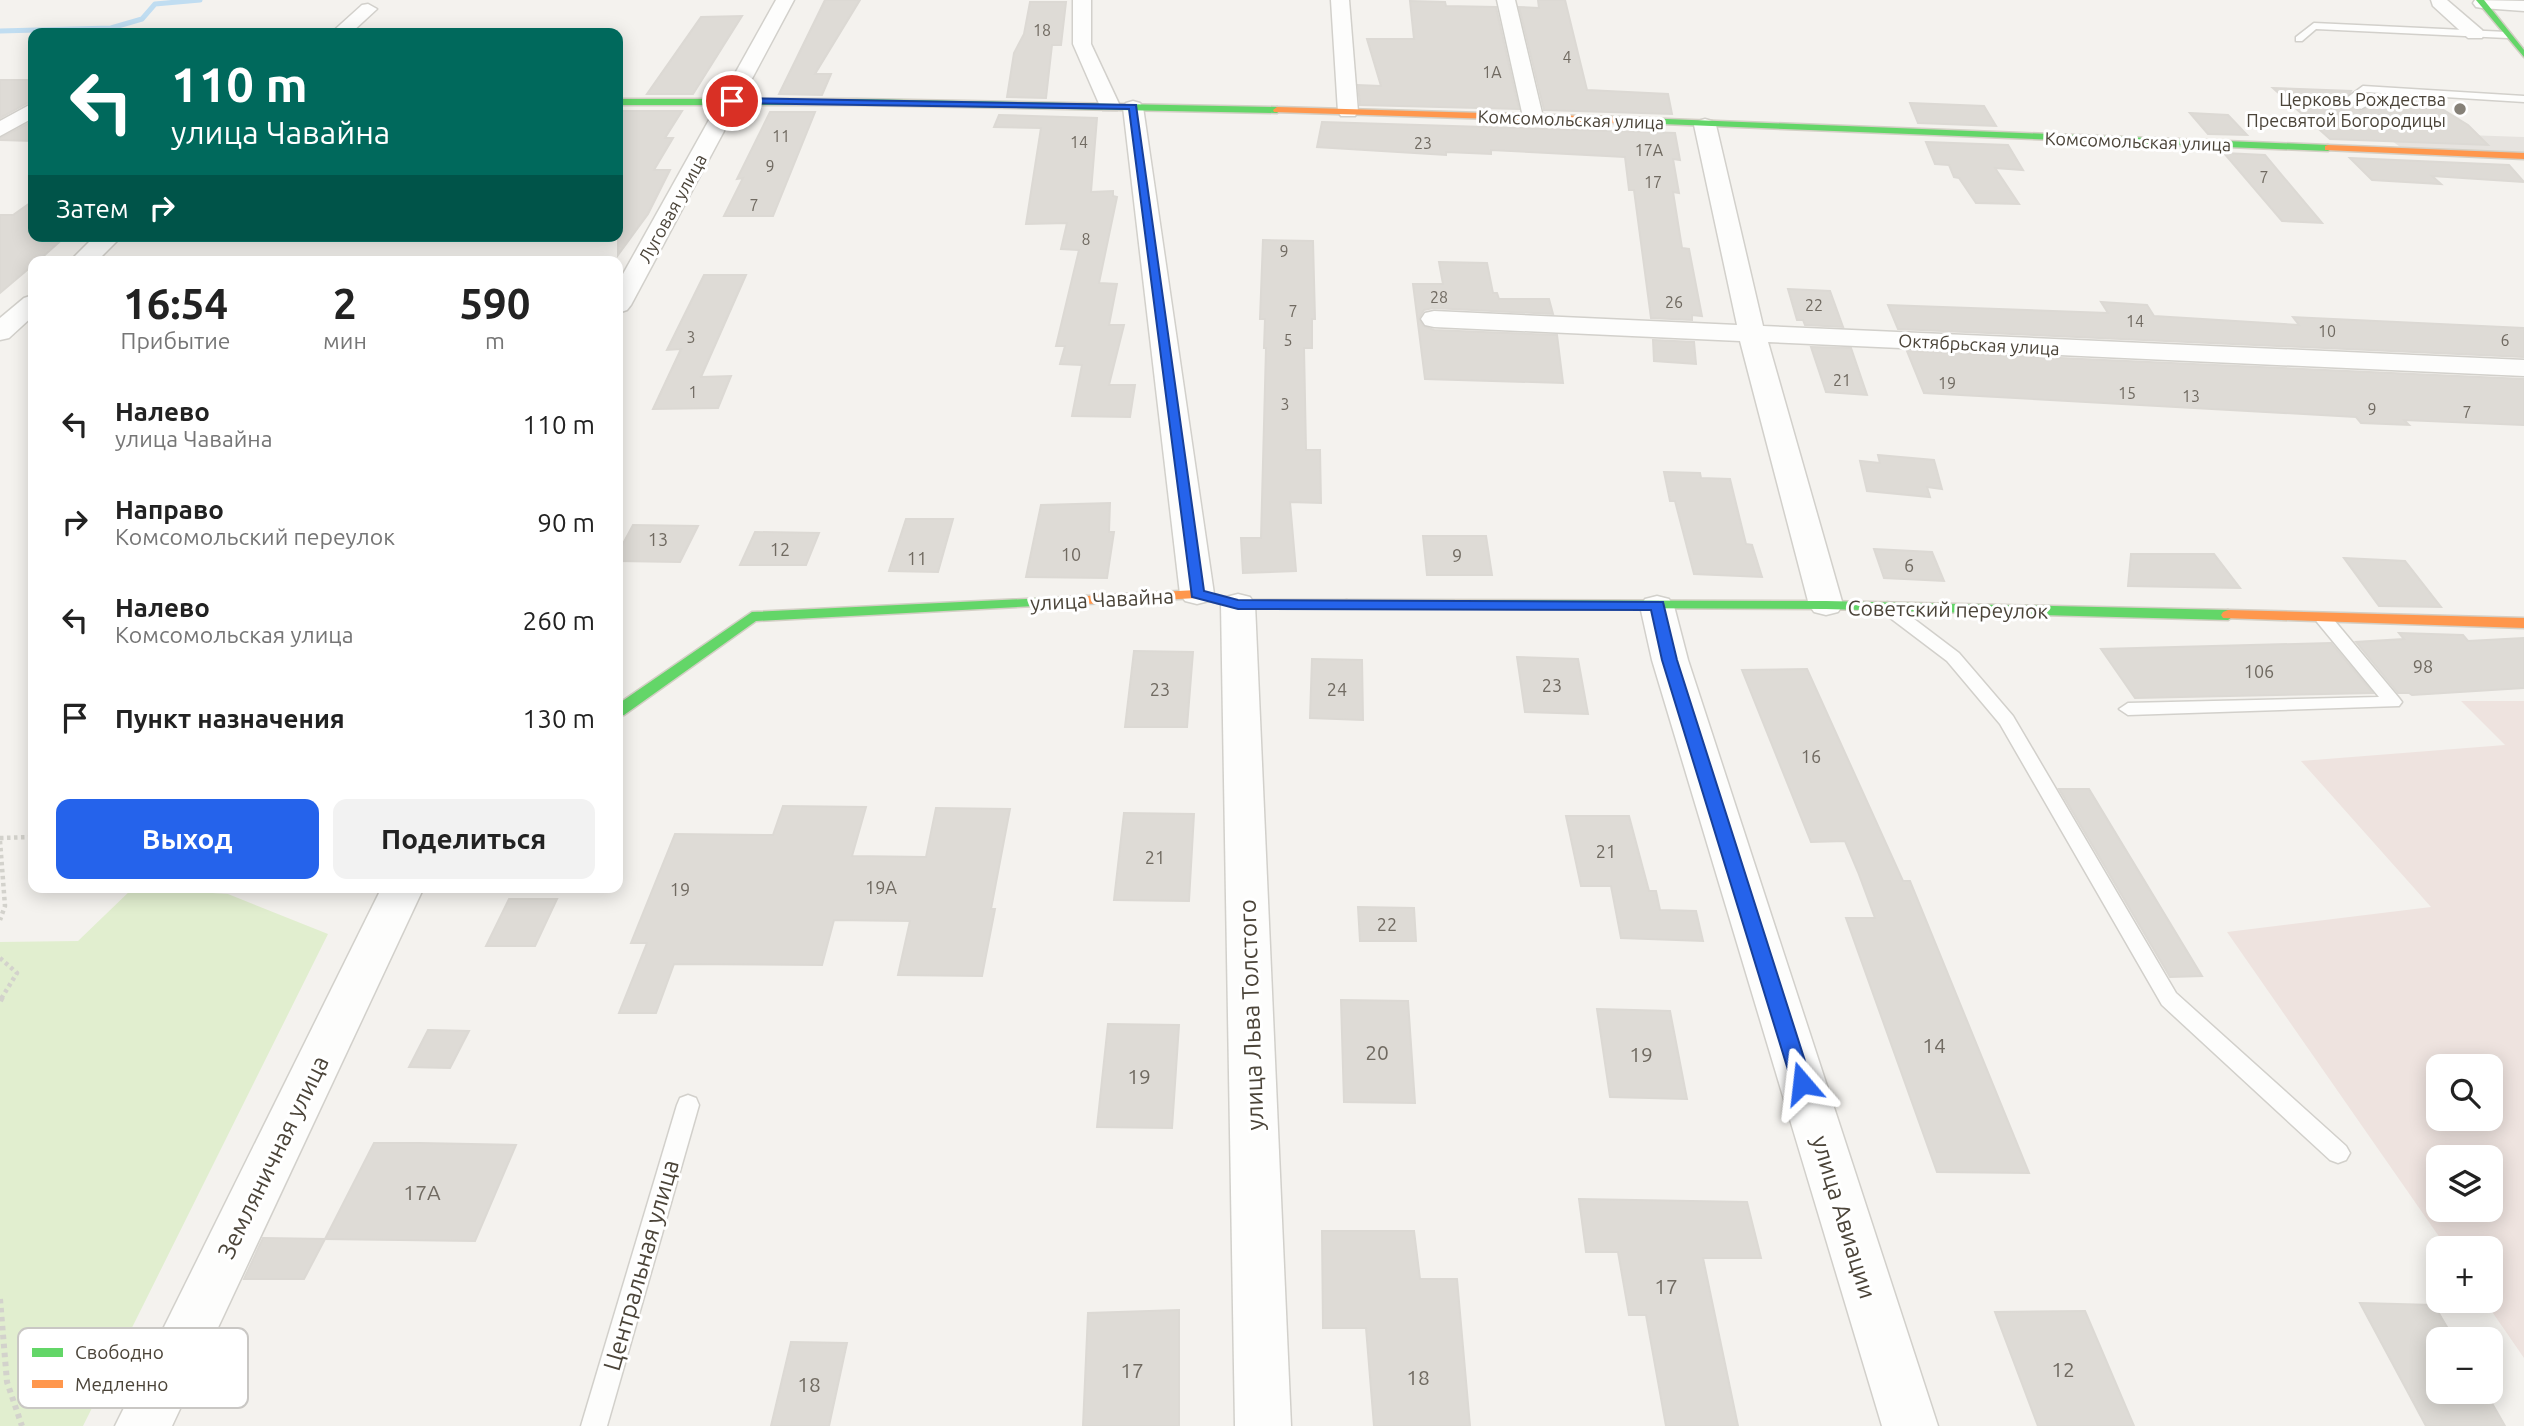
<!DOCTYPE html>
<html lang="ru">
<head>
<meta charset="utf-8">
<style>
	:root { --surface:#fff; --page:#f2f2f2; --text:#222; --muted:#767676; --accent:#2563eb }
	body { margin:0; font-family:Ubuntu,sans-serif; background:var(--page); color:var(--text); height:100vh; display:flex; flex-direction:column; font-size:26px; white-space:nowrap }
	* { box-sizing:border-box; margin:0 }
	p { font-size:23px; color:var(--muted) }
	.icon { flex:none; width:38px; height:38px; fill:none; stroke:currentColor; stroke-width:2; stroke-linecap:round; stroke-linejoin:round }
	.map { position:relative; flex:1; overflow:hidden }
	.side { position:absolute; left:28px; top:256px; width:595px; height:637px; display:flex; flex-direction:column; background:var(--surface); border-radius:14px; box-shadow:0 4px 18px #0003 }
	.side>* { flex:none }
	.top-card { position:absolute; left:28px; top:28px; width:595px; height:214px; border-radius:14px; box-shadow:0 4px 18px #0003; background:#00695c; color:#fff; overflow:hidden }
	.buttons { position:absolute; left:2426px; top:1054px; display:grid; gap:14px }
	.buttons a { display:grid; place-items:center; width:77px; height:77px; border-radius:14px; background:var(--surface); box-shadow:0 4px 18px #0003; font-size:35px }
	.pin { position:absolute; display:grid; place-items:center; width:60px; height:60px; color:#fff; margin:-30px; border:4px solid #fff; border-radius:50%; box-shadow:0 2px 7px #0007 }
	.me { position:absolute; width:77px; margin:-38px; rotate:343deg; stroke-linejoin:round; filter:drop-shadow(0 0 5px #0008) }
	.turn { display:flex; align-items:center; gap:24px; height:147px; padding:0 28px; font-size:32px }
	.turn .icon { width:91px; height:91px; stroke-width:2.5 }
	.turn b { display:block; font-size:49px; line-height:60px }
	.then { display:flex; align-items:center; height:66px; padding:0 28px; background:#0003; gap:14px; font-size:26px }
	.eta { display:flex; justify-content:space-evenly; align-items:center; height:119px; text-align:center }
	.eta b { font-size:42px; font-weight:700; line-height:49px }
	.action { display:flex; gap:14px; margin-top:auto; padding:14px 28px }
	.action a { flex:1; height:80px; border-radius:14px; background:var(--accent); color:#fff; font-size:28px; font-weight:700; line-height:80px; text-align:center }
	.action a+a { background:var(--page); color:var(--text) }
	ul { padding:0; list-style:none }
	li { display:flex; align-items:center; gap:21px; height:98px; padding:0 28px }
	li div { flex:1 }
	li b { display:block; font-size:26px }
	li em { font-style:normal }
	.map>svg:first-child { display:block }
	.medical { fill:#eee3df; fill-rule:evenodd }
	.green { fill:#e1eecf }
	.parking { fill:#e6e3df }
	.lines { fill:none; stroke-linecap:round; stroke-linejoin:round }
	.stream { stroke:#c0ddf1; stroke-width:5 }
	.building { fill:#dedbd6; stroke:#dcd9d4; stroke-width:2 }
	.lane-casing { stroke:#d2d0cb; stroke-width:3 }
	.street-casing { stroke:#d2d0cb; stroke-width:3 }
	.fast-casing { stroke:#d3cfc5; stroke-width:3 }
	.slow-casing { stroke:#d3cfc5; stroke-width:3 }
	.path-far1 { stroke:#d3d2cc; stroke-width:4.5; stroke-dasharray:3.5 3.5; stroke-linecap:butt }
	.path { stroke:#d3d2cc; stroke-width:6; stroke-dasharray:4.5 4.5; stroke-linecap:butt }
	.lane { fill:#fdfdfc; fill-rule:evenodd }
	.street { fill:#fdfdfc; fill-rule:evenodd }
	.fast { fill:#63d668; fill-rule:evenodd }
	.slow { fill:#ff974d; fill-rule:evenodd }
	.route { fill:#2563eb; stroke:#184099; stroke-width:2 }
	.poi-dot { fill:#868178; stroke:#fff; stroke-width:2.5 }
	.labels { text-anchor:middle; dominant-baseline:central; stroke-width:6; stroke-linejoin:round; paint-order:stroke }
	.far-number-label { font-size:16px; fill:#706a61 }
	.far-poi-label { font-size:18px; fill:#4b4439; stroke:#fff; text-anchor:end }
	.far-street-label { font-size:18px; fill:#4b4439; stroke:#fff }
	.number-label { font-size:18px; fill:#706a61 }
	.street-label { font-size:21px; fill:#4b4439; stroke:#fff }
	.near-number-label { font-size:21px; fill:#706a61 }
	.near-street-label { font-size:24px; fill:#4b4439; stroke:#fff }
	.key { fill:#fff; stroke:#c9c7c4; stroke-width:2 }
	.key-label { font-size:19px; fill:#4b4439 }
</style>
</head>
<body>
<div class="map">
<svg width="2524" height="1426" viewBox="0 0 2524 1426">
	<rect width="100%" height="100%" fill="#f4f2ee"/>
	<path class="medical" d="M2461 701H2524V1358L2484 1300H2490V1248H2447L2227 932 2431 907 2301 761 2505 745ZM2438 1066H2490V1118H2438ZM2438 1157H2490V1209H2438Z"/>
	<polygon class="green" points="133,888 228,894 328,934 83,1426 0,1426 0,942 78,941"/>
	<polygon class="parking" points="2380,132 2524,137 2524,156 2407,152"/>
	<g class="lines">
		<polyline class="stream" points="0,31 111,28 142,19 155,4 200,0"/>
	</g>
	<g class="building">
		<polygon points="825,0 860,0 815,74 831,74 822,95 779,94"/>
		<polygon points="1538,0 1565,0 1587,90 1668,94 1672,114 1544,110 1519,7 1539,8"/>
		<polygon points="1410,1 1445,2 1446,6 1496,7 1519,109 1360,105 1358,85 1381,86 1367,39 1414,39"/>
		<polygon points="1030,2 1066,2 1061,45 1052,45 1046,98 1007,97 1014,53 1024,34"/>
		<polygon points="742,16 693,94 647,94 701,17"/>
		<polygon points="0,80 33,80 33,100 0,118"/>
		<polygon points="2273,88 2351,91 2346,99 2361,112 2369,106 2363,97 2366,95 2424,98 2468,125 2488,145 2330,139"/>
		<polygon points="1910,103 1984,106 1996,126 1918,123"/>
		<polygon points="618,111 682,111 665,138 673,138 654,170 670,170 648,214 618,255"/>
		<polygon points="770,112 815,112 773,216 724,216 743,178 737,179"/>
		<polygon points="2190,113 2228,115 2247,135 2208,134"/>
		<polygon points="999,115 1097,118 1091,192 1113,191 1113,196 1117,197 1099,283 1117,284 1109,325 1124,325 1109,385 1135,385 1130,417 1072,416 1082,365 1060,364 1065,346 1056,346 1079,250 1061,249 1067,223 1026,224 1041,128 994,127"/>
		<polygon points="33,121 33,141 0,140 0,138"/>
		<polygon points="1322,122 1675,133 1680,160 1673,159 1679,193 1673,192 1682,248 1689,249 1702,316 1692,315 1692,320 1651,318 1634,190 1629,190 1625,157 1491,150 1491,154 1446,152 1446,155 1317,147"/>
		<polygon points="1926,142 2008,145 2023,170 1995,168 2019,204 1976,203 1959,178 1954,177 1949,165 1935,164"/>
		<polygon points="2224,153 2265,155 2322,223 2282,221"/>
		<polygon points="2350,158 2509,165 2524,182 2432,176 2441,184 2372,180"/>
		<polygon points="33,201 33,236 66,236 38,261 33,261 33,265 0,293 0,215 13,215"/>
		<polygon points="1263,240 1313,241 1315,319 1312,319 1312,348 1304,348 1306,450 1320,450 1321,503 1290,502 1296,571 1243,573 1241,538 1261,538 1266,348 1264,348 1265,319 1260,319"/>
		<polygon points="1439,262 1487,263 1493,293 1497,293 1499,299 1549,299 1553,314 1433,308 1424,310 1419,318 1423,326 1434,330 1557,335 1563,383 1425,379 1413,284 1443,284"/>
		<polygon points="704,275 746,275 701,377 731,376 718,408 653,409 681,349 667,350"/>
		<polygon points="1788,289 1830,291 1843,327 1805,325 1803,320 1797,320"/>
		<polygon points="2101,302 2147,305 2154,316 2299,325 2293,317 2524,328 2524,357 1898,329 1888,305 2108,313"/>
		<polygon points="1653,340 1694,342 1696,364 1654,361"/>
		<polygon points="1811,347 1851,348 1867,395 1826,392"/>
		<polygon points="1907,351 2524,379 2524,425 2404,420 2409,425 2361,423 2356,417 1924,393"/>
		<polygon points="1878,455 1934,460 1942,489 1927,487 1930,497 1867,491 1860,461 1880,463"/>
		<polygon points="1664,472 1700,473 1701,478 1730,479 1746,544 1752,545 1762,577 1694,574 1675,501 1670,501"/>
		<polygon points="1110,503 1109,532 1114,532 1107,578 1026,577 1041,505"/>
		<polygon points="906,519 953,519 938,572 889,571"/>
		<polygon points="633,525 698,526 680,562 618,561 618,553"/>
		<polygon points="755,532 819,533 806,565 740,565"/>
		<polygon points="1423,536 1486,536 1492,575 1427,575"/>
		<polygon points="1874,549 1932,552 1944,581 1884,578"/>
		<polygon points="2131,554 2214,554 2240,588 2128,586"/>
		<polygon points="2344,558 2405,561 2441,607 2379,606"/>
		<polygon points="2399,633 2463,635 2468,641 2524,638 2524,688 2412,695 2409,693 2398,693 2356,642 2404,639"/>
		<polygon points="2331,643 2373,693 2135,698 2101,649"/>
		<polygon points="1134,651 1193,652 1187,727 1125,727"/>
		<polygon points="1517,657 1578,659 1588,714 1525,712"/>
		<polygon points="1312,659 1362,660 1363,720 1310,718"/>
		<polygon points="1807,669 1903,881 1910,881 2029,1173 1937,1172 1846,918 1875,918 1858,872 1845,841 1811,842 1742,670"/>
		<polygon points="2059,789 2089,789 2202,976 2170,977"/>
		<polygon points="783,806 866,807 852,856 926,857 936,808 1010,809 991,909 995,909 982,976 898,975 910,921 834,920 822,965 674,964 656,1013 619,1013 647,943 631,943 675,834 773,835"/>
		<polygon points="1124,813 1194,814 1189,901 1114,900"/>
		<polygon points="1566,816 1629,816 1649,891 1656,891 1660,910 1696,911 1703,941 1621,938 1611,886 1581,886"/>
		<polygon points="509,899 557,899 535,946 486,946"/>
		<polygon points="1358,907 1414,908 1416,941 1360,941"/>
		<polygon points="1341,1000 1408,1001 1415,1103 1344,1102"/>
		<polygon points="1597,1009 1670,1011 1687,1099 1610,1097"/>
		<polygon points="1108,1024 1179,1025 1172,1128 1097,1127"/>
		<polygon points="428,1030 469,1031 450,1068 409,1067"/>
		<polygon points="374,1143 420,1143 516,1145 475,1241 325,1239"/>
		<polygon points="1579,1199 1747,1202 1761,1258 1703,1258 1738,1426 1666,1426 1646,1315 1629,1315 1618,1252 1586,1252"/>
		<polygon points="1322,1231 1414,1231 1420,1279 1457,1279 1470,1426 1374,1426 1366,1328 1323,1328"/>
		<polygon points="263,1238 325,1239 304,1279 244,1279"/>
		<polygon points="2360,1303 2434,1305 2454,1339 2438,1339 2438,1391 2485,1391 2505,1426 2426,1426"/>
		<polygon points="1179,1310 1179,1426 1083,1426 1088,1313"/>
		<polygon points="2085,1311 2134,1426 2038,1426 1995,1312"/>
		<polygon points="791,1342 847,1343 829,1426 771,1426"/>
	</g>
	<g class="lines">
		<g class="lane-casing">
			<g id="lane">
				<polygon points="2314,23 2507,32 2511,35 2507,38 2316,29 2302,41 2296,41 2296,37"/>
				<polygon points="2363,86 2524,96 2524,102 2365,92 2359,97 2366,106 2361,109 2348,97"/>
				<polygon points="1887,602 1893,603 1959,653 2013,716 2176,993 2346,1146 2350,1153 2346,1160 2338,1163 2330,1160 2162,1005 2000,724 1947,661 1881,611 1879,607"/>
				<polygon points="2323,613 2329,614 2399,698 2402,702 2399,706 2128,715 2119,709 2128,703 2379,697 2317,622 2315,618 2317,614"/>
				<polygon points="688,1095 696,1098 699,1105 607,1426 581,1426 677,1105 680,1098"/>
			</g>
		</g>
		<g class="street-casing">
			<g id="street">
				<polygon points="776,0 794,0 631,305 627,310 618,313 618,283"/>
				<polygon points="1073,0 1091,0 1091,44 1120,106 1117,110 1103,110 1100,106 1073,44"/>
				<polygon points="1331,0 1349,0 1358,112 1355,116 1341,116 1338,112"/>
				<polygon points="1497,0 1515,0 1543,117 1540,121 1526,121 1523,117"/>
				<polygon points="2431,0 2447,0 2482,30 2484,34 2482,38 2468,38 2433,6"/>
				<polygon points="2475,0 2524,1 2524,11 2482,8 2476,7 2473,3"/>
				<polygon points="368,4 377,9 351,33 331,33 362,5"/>
				<polygon points="1133,101 1140,103 1143,107 1214,594 1209,601 1197,604 1185,601 1180,594 1123,107 1126,103"/>
				<polygon points="33,103 33,118 0,136 0,121"/>
				<polygon points="1705,119 1712,121 1716,125 1763,326 2524,360 2524,376 1768,342 1843,605 1838,612 1826,615 1814,612 1809,605 1740,341 1434,327 1425,325 1421,319 1425,313 1434,311 1737,325 1694,125 1698,121"/>
				<polygon points="95,236 122,236 97,261 70,261"/>
				<polygon points="33,295 33,316 9,338 0,340 0,318 24,298"/>
				<polygon points="1238,594 1250,597 1255,604 1291,1426 1235,1426 1221,604 1226,597"/>
				<polygon points="1657,596 1669,599 1674,606 1688,660 1938,1426 1882,1426 1652,660 1640,606 1645,599"/>
				<polygon points="382,887 424,887 172,1426 115,1426"/>
			</g>
		</g>
		<g class="fast-casing">
			<g id="fast">
				<polygon points="2476,0 2484,0 2524,50 2524,57"/>
				<polygon points="618,99 856,99 1277,107 1281,110 1277,113 856,105 618,105"/>
				<polygon points="1616,117 2328,145 2333,148 2328,151 1613,122 1612,120"/>
				<polygon points="1087,596 1094,600 1092,603 756,621 624,715 618,716 618,704 752,612"/>
				<polygon points="1347,600 1826,601 2228,610 2235,615 2228,620 1826,609 1342,607 1340,604 1342,601"/>
			</g>
		</g>
		<g class="slow-casing">
			<g id="slow">
				<polygon points="1277,107 1616,117 1620,120 1616,123 1274,112 1273,110"/>
				<polygon points="2328,145 2524,153 2524,159 2325,150 2325,146"/>
				<polygon points="1197,590 1238,600 1347,600 1354,604 1347,608 1238,608 1197,598 1087,604 1080,600 1087,596"/>
				<polygon points="2228,610 2524,618 2524,628 2223,618 2221,615 2223,612"/>
			</g>
		</g>
		<g class="path-far1">
			<polyline points="0,838 33,837"/>
			<polyline points="0,841 5,906 0,920"/>
			<polyline points="0,958 17,973 1,999"/>
		</g>
		<g class="path">
			<polyline points="0,1001 2,997"/>
			<polyline points="0,1299 7,1382 22,1426"/>
		</g>
		<use href="#lane" class="lane"/>
		<use href="#street" class="street"/>
		<use href="#fast" class="fast"/>
		<use href="#slow" class="slow"/>
	</g>
	<polygon class="route" points="732,98 1136,105 1204,591 1238,600 1663,602 1677,660 1812,1083 1809,1089 1802,1091 1795,1089 1792,1083 1662,660 1651,610 1238,609 1192,597 1129,109 729,103 729,99"/>
	<circle class="poi-dot" cx="2460" cy="109" r="7"/>
	<g class="labels">
		<g class="far-number-label">
			<text x="1042" y="30">18</text>
			<text x="1567" y="57">4</text>
			<text x="1492" y="72">1А</text>
			<text x="781" y="136">11</text>
			<text x="1079" y="142">14</text>
			<text x="1423" y="143">23</text>
			<text x="1649" y="150">17А</text>
			<text x="770" y="166">9</text>
			<text x="2264" y="177">7</text>
			<text x="1653" y="182">17</text>
			<text x="754" y="205">7</text>
			<text x="1086" y="239">8</text>
			<text x="1284" y="251">9</text>
			<text x="1439" y="297">28</text>
			<text x="1674" y="302">26</text>
			<text x="1814" y="305">22</text>
			<text x="1293" y="311">7</text>
			<text x="2135" y="321">14</text>
			<text x="2327" y="331">10</text>
			<text x="691" y="337">3</text>
			<text x="1288" y="340">5</text>
			<text x="2505" y="340">6</text>
			<text x="1842" y="380">21</text>
			<text x="1947" y="383">19</text>
			<text x="693" y="392">1</text>
			<text x="2127" y="393">15</text>
			<text x="2191" y="396">13</text>
			<text x="1285" y="404">3</text>
			<text x="2372" y="409">9</text>
			<text x="2467" y="412">7</text>
		</g>
		<g class="far-poi-label">
			<text x="2446" y="99">Церковь Рождества<tspan x="2446" dy="21">Пресвятой Богородицы</tspan></text>
		</g>
		<g class="far-street-label">
			<text transform="translate(1571 119) rotate(2)">Комсомольская улица</text>
			<text transform="translate(2138 141) rotate(2)">Комсомольская улица</text>
			<text transform="translate(672 208) rotate(-61)">Луговая улица</text>
			<text transform="translate(1979 344) rotate(3)">Октябрьская улица</text>
		</g>
		<g class="number-label">
			<text x="658" y="539">13</text>
			<text x="780" y="549">12</text>
			<text x="1071" y="554">10</text>
			<text x="1457" y="555">9</text>
			<text x="917" y="558">11</text>
			<text x="1909" y="565">6</text>
			<text x="2423" y="666">98</text>
			<text x="2259" y="671">106</text>
			<text x="1552" y="685">23</text>
			<text x="1160" y="689">23</text>
			<text x="1337" y="689">24</text>
			<text x="1811" y="756">16</text>
			<text x="1606" y="851">21</text>
			<text x="1155" y="857">21</text>
			<text x="881" y="887">19А</text>
			<text x="680" y="889">19</text>
			<text x="1387" y="924">22</text>
		</g>
		<g class="street-label">
			<text transform="translate(1102 599) rotate(-3)">улица Чавайна</text>
			<text transform="translate(1948 609) rotate(1)">Советский переулок</text>
		</g>
		<g class="near-number-label">
			<text x="1934" y="1045">14</text>
			<text x="1377" y="1052">20</text>
			<text x="1641" y="1054">19</text>
			<text x="1139" y="1076">19</text>
			<text x="422" y="1192">17А</text>
			<text x="1666" y="1286">17</text>
			<text x="2063" y="1369">12</text>
			<text x="1132" y="1370">17</text>
			<text x="1418" y="1377">18</text>
			<text x="809" y="1384">18</text>
		</g>
		<g class="near-street-label">
			<text transform="translate(1251 1015) rotate(-92)">улица Льва Толстого</text>
			<text transform="translate(273 1157) rotate(-64)">Земляничная улица</text>
			<text transform="translate(1844 1217) rotate(73)">улица Авиации</text>
			<text transform="translate(641 1265) rotate(-74)">Центральная улица</text>
		</g>
	</g>
	<rect x="18" y="1328" width="230" height="80" rx="10" class="key"/>
	<rect x="32" y="1348" width="31" height="9" fill="#63d668"/>
	<rect x="32" y="1380" width="31" height="8" fill="#ff974d"/>
	<g class="key-label">
		<text x="75" y="1359">Свободно</text>
		<text x="75" y="1391">Медленно</text>
	</g>
</svg>
<div class="buttons">
<a><svg class="icon" aria-label="search" viewBox="0 0 24 24"><circle cx="10" cy="10" r="6"/><path d="M15 15l6 6"/></svg></a>
<a><svg class="icon" aria-label="layers" viewBox="0 0 24 24"><path d="M12 4l9 5-9 5-9-5zM3 14l9 5 9-5"/></svg></a>
<a>+</a>
<a>−</a>
</div>
<div class="pin" style="left:732px;top:101px;background:#d93025"><svg class="icon" aria-label="arrive" viewBox="0 0 24 24"><path d="M6 21V4h12l-3 4 3 4H6"/></svg></div>
<svg class="me" style="left:1802px;top:1083px" viewBox="-20 -20 40 40"><path d="M0-17L14 15 0 8-14 15z" fill="#2563eb" stroke="#fff" stroke-width="4"/></svg>
<div class="top-card">
<div class="turn"><svg class="icon" aria-label="left" viewBox="0 0 24 24"><path d="M17 20v-9H6M10 6l-5 5 5 5"/></svg><div><b>110 m</b>улица Чавайна</div></div>
<div class="then">Затем<svg class="icon" aria-label="right" viewBox="0 0 24 24"><path d="M7 20v-9h11M14 6l5 5-5 5"/></svg></div>
</div>
<section class="side">
<div class="eta">
<div><b>16:54</b><p>Прибытие</p></div>
<div><b>2</b><p>мин</p></div>
<div><b>590</b><p>m</p></div>
</div>
<ul>
<li><svg class="icon" aria-label="left" viewBox="0 0 24 24"><path d="M17 20v-9H6M10 6l-5 5 5 5"/></svg><div><b>Налево</b><p>улица Чавайна</p></div><em>110 m</em></li>
<li><svg class="icon" aria-label="right" viewBox="0 0 24 24"><path d="M7 20v-9h11M14 6l5 5-5 5"/></svg><div><b>Направо</b><p>Комсомольский переулок</p></div><em>90 m</em></li>
<li><svg class="icon" aria-label="left" viewBox="0 0 24 24"><path d="M17 20v-9H6M10 6l-5 5 5 5"/></svg><div><b>Налево</b><p>Комсомольская улица</p></div><em>260 m</em></li>
<li><svg class="icon" aria-label="arrive" viewBox="0 0 24 24"><path d="M6 21V4h12l-3 4 3 4H6"/></svg><div><b>Пункт назначения</b></div><em>130 m</em></li>
</ul>
<div class="action"><a>Выход</a><a>Поделиться</a></div>
</section>
</div>
</body>
</html>
